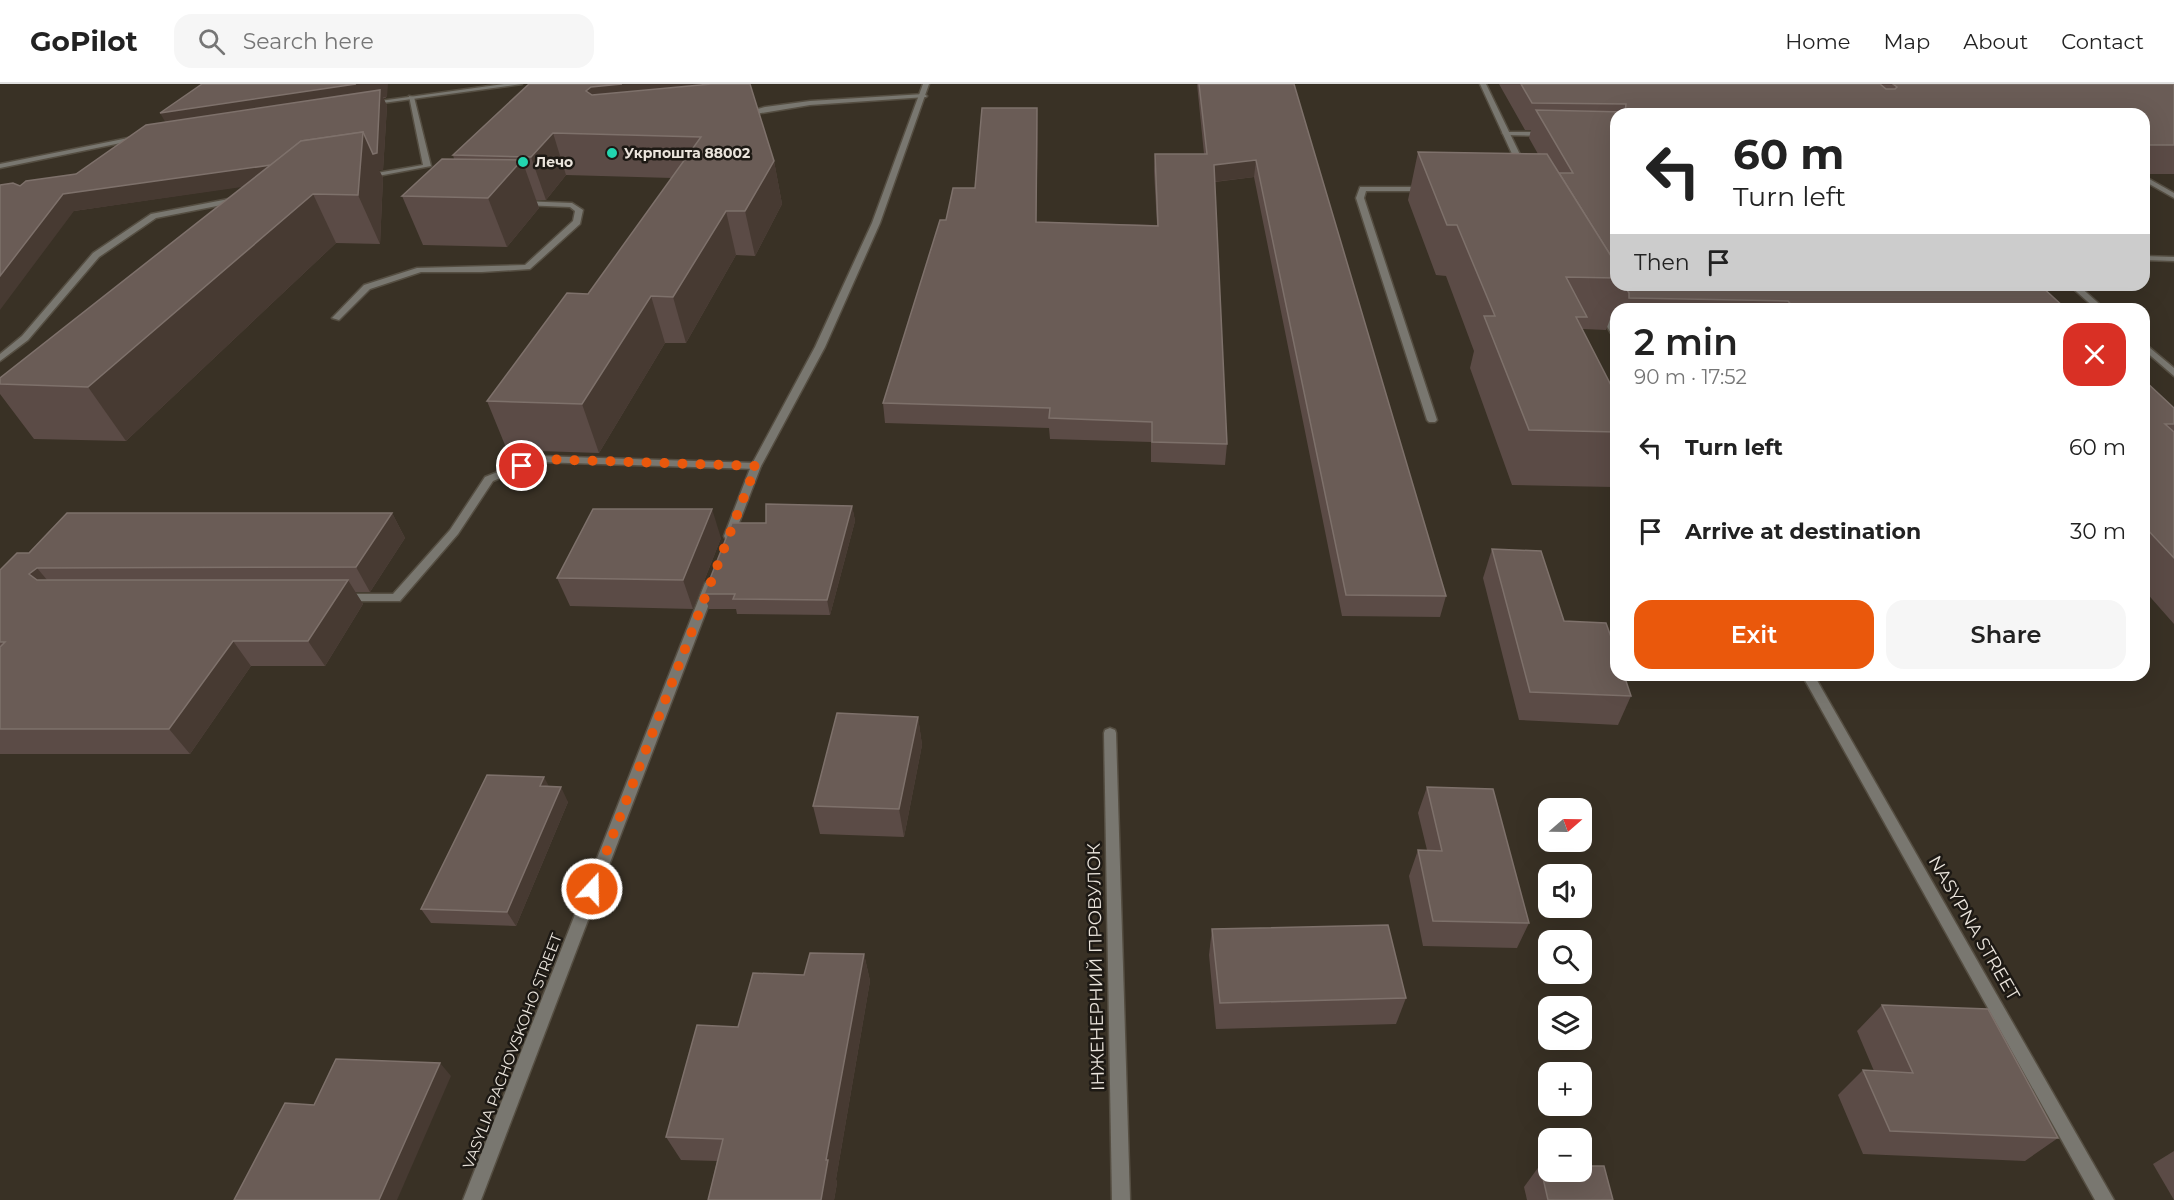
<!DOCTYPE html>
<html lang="en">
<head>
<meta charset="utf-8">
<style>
	:root { --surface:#fff; --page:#f6f6f6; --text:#222; --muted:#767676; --line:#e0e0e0; --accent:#ea580c }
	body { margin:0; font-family:Montserrat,sans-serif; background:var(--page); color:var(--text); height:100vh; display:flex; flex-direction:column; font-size:22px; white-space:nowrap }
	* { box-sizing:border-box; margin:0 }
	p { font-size:20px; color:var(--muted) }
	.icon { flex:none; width:33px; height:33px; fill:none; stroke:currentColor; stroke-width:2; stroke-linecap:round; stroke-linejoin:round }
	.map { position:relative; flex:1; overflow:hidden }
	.side { position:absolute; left:1610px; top:219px; width:540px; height:378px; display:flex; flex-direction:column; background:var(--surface); border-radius:18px; box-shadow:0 6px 24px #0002 }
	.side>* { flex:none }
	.banner { position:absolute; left:1610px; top:24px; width:540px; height:183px; border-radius:18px; box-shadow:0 6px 24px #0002; background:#fff; color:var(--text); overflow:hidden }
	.needle { width:39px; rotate:70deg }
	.controls { position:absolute; left:1538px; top:714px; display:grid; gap:12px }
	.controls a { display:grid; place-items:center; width:54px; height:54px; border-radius:12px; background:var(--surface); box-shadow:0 6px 24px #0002; font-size:30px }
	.pin { position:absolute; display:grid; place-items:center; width:51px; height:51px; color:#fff; margin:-26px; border:3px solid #fff; border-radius:50%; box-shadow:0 2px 6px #0007 }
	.me { position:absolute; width:66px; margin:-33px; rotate:21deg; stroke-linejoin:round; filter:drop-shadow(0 0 4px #0008) }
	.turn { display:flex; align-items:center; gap:21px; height:126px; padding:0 24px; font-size:27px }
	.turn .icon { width:78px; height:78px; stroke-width:2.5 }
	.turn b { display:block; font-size:42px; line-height:51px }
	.then { display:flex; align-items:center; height:57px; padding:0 24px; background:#0003; gap:12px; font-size:22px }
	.round { display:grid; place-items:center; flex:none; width:63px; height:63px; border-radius:18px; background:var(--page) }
	.head { display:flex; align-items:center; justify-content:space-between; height:102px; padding:0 24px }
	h1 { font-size:36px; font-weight:600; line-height:45px }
	.button { display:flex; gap:12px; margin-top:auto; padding:12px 24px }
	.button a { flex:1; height:69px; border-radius:18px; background:var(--accent); color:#fff; font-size:24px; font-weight:600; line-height:69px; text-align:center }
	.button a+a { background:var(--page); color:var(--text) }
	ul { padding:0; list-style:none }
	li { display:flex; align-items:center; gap:18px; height:84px; padding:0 24px }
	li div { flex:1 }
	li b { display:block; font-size:22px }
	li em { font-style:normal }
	header { display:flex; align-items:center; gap:36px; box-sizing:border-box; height:84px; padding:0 30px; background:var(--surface); border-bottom:2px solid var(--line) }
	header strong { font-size:28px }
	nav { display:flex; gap:33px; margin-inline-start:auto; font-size:21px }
	.search { width:420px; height:54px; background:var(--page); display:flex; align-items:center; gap:15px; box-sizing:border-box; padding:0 21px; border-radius:18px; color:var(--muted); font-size:22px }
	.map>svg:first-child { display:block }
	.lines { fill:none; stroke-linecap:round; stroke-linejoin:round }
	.lane-casing { stroke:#554e42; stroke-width:3 }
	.street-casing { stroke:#554e42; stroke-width:3 }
	.lane { fill:#797770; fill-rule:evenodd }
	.street { fill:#797770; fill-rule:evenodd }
	.wall { fill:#5b4b46 }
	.shaded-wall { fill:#473a32 }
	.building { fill:#6a5c56; stroke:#7e716b; stroke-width:1.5 }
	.route { stroke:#ea580c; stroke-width:10; stroke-dasharray:0 18 }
	.poi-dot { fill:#22d5af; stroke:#1d1914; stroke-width:2 }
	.labels { text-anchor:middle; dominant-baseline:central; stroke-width:5; stroke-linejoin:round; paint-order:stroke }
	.far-poi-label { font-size:14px; font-weight:bold; fill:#eae4dc; stroke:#1d1914; text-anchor:start }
	.street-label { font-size:15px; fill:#eae4dc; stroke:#1d1914 }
	.near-street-label { font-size:18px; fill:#eae4dc; stroke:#1d1914 }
</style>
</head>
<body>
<header>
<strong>GoPilot</strong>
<div class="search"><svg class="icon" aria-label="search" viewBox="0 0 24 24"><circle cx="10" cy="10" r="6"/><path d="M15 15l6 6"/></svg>Search here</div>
<nav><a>Home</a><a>Map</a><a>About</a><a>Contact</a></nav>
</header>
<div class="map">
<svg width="2174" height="1116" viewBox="0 0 2174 1116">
	<rect width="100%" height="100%" fill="#393125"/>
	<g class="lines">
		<g class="lane-casing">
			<g id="lane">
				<polygon points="924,10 927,12 926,13 810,21 743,32 740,30 765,23 810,17"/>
				<polygon points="409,12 414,13 431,82 362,95 362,91 365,91 423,81"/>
				<polygon points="1503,48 1545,48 1548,50 1545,52 1505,51 1502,49"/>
				<polygon points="2144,92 2174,109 2174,114 2144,97"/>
				<polygon points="1360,103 1426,103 1430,105 1426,107 1366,107 1364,114 1437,336 1435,338 1429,338 1427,336 1356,114"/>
				<polygon points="239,113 243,115 242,117 156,134 99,173 28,256 0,277 0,270 22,252 93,169 151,130"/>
				<polygon points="519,117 572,119 583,126 580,140 530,185 482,188 421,188 370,205 339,236 332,234 364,201 417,184 525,181 573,137 575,127 570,123 522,121 518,119"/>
				<polygon points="2144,172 2174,173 2174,177 2144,176"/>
				<polygon points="538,372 756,379 761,382 756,385 539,378 493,397 458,450 400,517 340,517 338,514 340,511 344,510 393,510 450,446 485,393"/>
			</g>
		</g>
		<g class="street-casing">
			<g id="street">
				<polygon points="504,0 522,0 368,21 365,19"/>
				<polygon points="923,0 929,0 880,139 825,263 761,382 734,452 733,454 725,454 724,452 751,382 815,263 872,139"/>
				<polygon points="1480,0 1486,0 1526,83 1525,85 1518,83"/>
				<polygon points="138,52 141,54 140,55 0,84 0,80"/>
				<polygon points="2069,201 2078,201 2105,225 2096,225"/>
				<polygon points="1602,224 1605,225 1616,243 1616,254 1612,251 1598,227"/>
				<polygon points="2144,259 2174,284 2174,292 2144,266"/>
				<polygon points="711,495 717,499 481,1116 463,1116 705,499"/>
				<polygon points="1802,591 1814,591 2114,1116 2095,1116"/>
				<polygon points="1110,644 1115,646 1116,649 1130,1116 1112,1116 1104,649 1105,646"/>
			</g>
		</g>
		<use href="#lane" class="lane"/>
		<use href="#street" class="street"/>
	</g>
	<g class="wall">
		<polygon points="750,0 774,77 782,120 755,172 736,171 686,259 665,259 599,369 507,366 487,317 588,210 672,94 566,91 546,116 536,116 539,124 507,163 423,161 402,112 454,75 453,71"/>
		<polygon points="1197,0 1294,0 1446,512 1440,533 1342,532 1254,93 1215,98 1227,360 1225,381 1151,378 1151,358 1050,355 1049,344 885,339 883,319 946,136 975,104 1038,41 1036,138 1157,141 1154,87 1155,70 1204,70"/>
		<polygon points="1499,0 2174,0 2174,90 2144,90 2144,30 1616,30 1616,201 2040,201 2066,225 1616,225 1616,237 1612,230 1606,246 1583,245 1583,247 1616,311 1616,396 1613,403 1512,401 1470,284 1474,267 1446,192 1436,191 1408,116 1418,68 1538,70 1529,54 1531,46 1525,46"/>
		<polygon points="383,13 387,22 383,86 379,86 383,94 380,160 336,159 126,357 34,355 0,310 0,294 244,102 74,127 20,102 76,90 146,41 387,13"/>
		<polygon points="2144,296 2174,324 2174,540 2144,506"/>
		<polygon points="852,422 855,437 830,531 737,530 736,525 709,525 704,510 766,439"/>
		<polygon points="392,429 405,454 370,508 355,508 363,520 325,582 251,582 190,670 0,670 0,486 29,469"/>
		<polygon points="721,454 693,525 570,522 557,494"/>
		<polygon points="1492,465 1564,537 1631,612 1618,641 1519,636 1483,494"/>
		<polygon points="918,633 922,661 904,753 820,750 813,722"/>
		<polygon points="549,703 568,718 516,842 431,839 421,825"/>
		<polygon points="1427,703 1529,839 1517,864 1423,862 1409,792 1418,766 1427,766 1418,729"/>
		<polygon points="1212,845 1406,914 1396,940 1216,945 1209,871"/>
		<polygon points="864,870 870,897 836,1095 837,1099 834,1116 708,1116 717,1077 681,1076 666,1053 738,943 804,891"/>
		<polygon points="1882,921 2058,1054 2025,1077 1863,1070 1838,1011 1863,986 1874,987 1857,947"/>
		<polygon points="2174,1067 2174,1116 2153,1080"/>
		<polygon points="1540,1081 1613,1116 1527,1116 1524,1103"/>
	</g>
	<g class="shaded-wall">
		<polygon points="356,0 388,0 387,13 383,13 387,22 383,86 379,86 383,94 380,160 358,111 334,90 74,127 0,226 0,192 63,110 363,48 380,14 170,46 160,29"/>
		<polygon points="622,0 748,0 603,43 586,7 591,3"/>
		<polygon points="1037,24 1038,41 1036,157 1036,138"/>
		<polygon points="553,49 566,91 546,116 531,73"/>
		<polygon points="522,76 539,124 507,163 488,114"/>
		<polygon points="1256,76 1254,93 1212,98 1214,81"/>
		<polygon points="774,77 782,120 755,172 745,127"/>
		<polygon points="313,110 336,159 126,357 88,303"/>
		<polygon points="726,127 736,171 686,259 673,213"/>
		<polygon points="651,212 665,259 599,369 582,320"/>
		<polygon points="852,422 855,437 830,531 827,516"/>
		<polygon points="712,425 721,454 693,525 683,496"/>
		<polygon points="392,429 405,454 370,508 356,483"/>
		<polygon points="37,484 58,509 50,514 29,490"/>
		<polygon points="348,496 363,520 325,582 308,557"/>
		<polygon points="233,557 251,582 190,670 169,645"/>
		<polygon points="918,633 922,661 904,753 899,725"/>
		<polygon points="544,693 552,708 540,702"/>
		<polygon points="561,703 568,718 516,842 507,828"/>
		<polygon points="864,870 870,897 836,1095 837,1099 834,1116 821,1116 826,1076"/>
		<polygon points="440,979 451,992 397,1116 379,1116"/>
	</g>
	<g class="building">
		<polygon points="202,0 356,0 160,29"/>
		<polygon points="529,0 622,0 591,3 586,7 592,11 711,0 750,0 774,77 745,127 726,127 673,213 651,212 582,320 487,317 567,209 588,210 701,53 553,49 531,73 453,71"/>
		<polygon points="1199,0 1294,0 1446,512 1346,511 1256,76 1214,81 1227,360 1152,358 1152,338 1049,334 1050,324 883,319 940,136 946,136 953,104 975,104 982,24 1037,24 1036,138 1158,142 1155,70 1207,70"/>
		<polygon points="1521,0 1880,0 1886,5 1895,5 1897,3 1893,0 2174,0 2174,61 2144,61 2144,30 1616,30 1616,180 1559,89 1573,89 1536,26 1625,28 1626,20 1532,19"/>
		<polygon points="380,6 377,69 373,70 363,48 301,57 271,81 63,110 0,192 0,101 13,99 20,102 26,97 76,90 146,41"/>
		<polygon points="363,48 358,111 313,110 88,303 0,300 0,294 301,57"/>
		<polygon points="1418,68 1547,70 1616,180 1616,194 1566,193 1587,233 1576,233 1616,311 1616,348 1529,346 1484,232 1495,232 1457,141 1447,141"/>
		<polygon points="442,75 522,76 488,114 402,112"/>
		<polygon points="1624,201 2040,201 2066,225 1795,225 1788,217 1629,214 1629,209"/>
		<polygon points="2144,296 2174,324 2174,340 2165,340 2174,348 2174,474 2144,442"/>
		<polygon points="766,420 852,422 827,516 733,515 735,510 704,510 732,439 766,439"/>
		<polygon points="593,425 712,425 683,496 557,494"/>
		<polygon points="67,429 392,429 356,483 37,484 29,490 37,496 348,496 308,557 233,557 169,645 0,645 0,563 5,558 0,558 0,486 17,469 29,469"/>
		<polygon points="1492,465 1541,467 1564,537 1606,539 1616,567 1616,591 1624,591 1631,612 1530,608"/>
		<polygon points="837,629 918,633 899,725 813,722"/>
		<polygon points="487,691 544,693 540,702 561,703 507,828 421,825"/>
		<polygon points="1427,703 1493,705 1529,839 1433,837 1418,766 1442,767"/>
		<polygon points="1388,841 1406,914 1220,919 1212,845"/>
		<polygon points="810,869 864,870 826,1076 828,1076 821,1116 708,1116 723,1055 666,1053 697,941 738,943 753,889 804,891"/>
		<polygon points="1882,921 1988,925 2058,1054 1890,1047 1863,986 1913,989"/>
		<polygon points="336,975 440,979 379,1116 234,1116 285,1019 314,1021"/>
		<polygon points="1540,1081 1548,1081 1548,1088 1581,1088 1581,1082 1604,1082 1613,1116 1548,1116"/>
	</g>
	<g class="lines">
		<polyline class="route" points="522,382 538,375 756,382 592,805"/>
	</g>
	<g class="poi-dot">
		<circle cx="612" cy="69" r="6"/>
		<circle cx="523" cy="78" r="6"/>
	</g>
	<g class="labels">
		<g class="far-poi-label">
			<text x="624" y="69">Укрпошта 88002</text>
			<text x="535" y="78">Лечо</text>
		</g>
		<g class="street-label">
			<text transform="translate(512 967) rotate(-69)">VASYLIA PACHOVSKOHO STREET</text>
		</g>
		<g class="near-street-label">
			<text transform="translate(1974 844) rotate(60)">NASYPNA STREET</text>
			<text transform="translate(1096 883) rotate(-91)">ІНЖЕНЕРНИЙ ПРОВУЛОК</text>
		</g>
	</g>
</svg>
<div class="controls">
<a><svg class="needle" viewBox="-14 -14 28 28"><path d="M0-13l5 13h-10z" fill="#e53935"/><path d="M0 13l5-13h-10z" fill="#767676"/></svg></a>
<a><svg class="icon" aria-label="sound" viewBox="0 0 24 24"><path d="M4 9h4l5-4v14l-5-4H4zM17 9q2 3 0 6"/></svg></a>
<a><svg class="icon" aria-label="search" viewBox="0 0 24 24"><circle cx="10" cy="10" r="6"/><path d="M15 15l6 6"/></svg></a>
<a><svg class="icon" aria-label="layers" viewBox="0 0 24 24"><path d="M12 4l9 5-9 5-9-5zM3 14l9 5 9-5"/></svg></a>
<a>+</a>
<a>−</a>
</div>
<div class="pin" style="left:522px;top:382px;background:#d93025"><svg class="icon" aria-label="arrive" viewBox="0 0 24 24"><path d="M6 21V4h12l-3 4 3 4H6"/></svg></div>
<svg class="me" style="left:592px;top:805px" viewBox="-20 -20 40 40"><circle r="17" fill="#ea580c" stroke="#fff" stroke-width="3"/><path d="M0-11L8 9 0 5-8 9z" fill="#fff"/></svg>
<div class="banner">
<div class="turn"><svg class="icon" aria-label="left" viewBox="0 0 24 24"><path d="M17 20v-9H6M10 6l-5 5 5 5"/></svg><div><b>60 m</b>Turn left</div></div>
<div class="then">Then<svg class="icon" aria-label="arrive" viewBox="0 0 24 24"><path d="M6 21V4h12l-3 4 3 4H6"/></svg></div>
</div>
<section class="side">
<div class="head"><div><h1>2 min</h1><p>90 m · 17:52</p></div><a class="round" style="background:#d93025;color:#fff"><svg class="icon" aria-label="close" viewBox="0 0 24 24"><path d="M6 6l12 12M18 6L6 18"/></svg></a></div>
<ul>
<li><svg class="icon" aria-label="left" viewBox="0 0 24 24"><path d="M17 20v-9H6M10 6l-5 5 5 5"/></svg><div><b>Turn left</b></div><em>60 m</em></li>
<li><svg class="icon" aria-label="arrive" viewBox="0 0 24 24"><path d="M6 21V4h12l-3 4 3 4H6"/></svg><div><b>Arrive at destination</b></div><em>30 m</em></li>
</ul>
<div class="button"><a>Exit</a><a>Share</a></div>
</section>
</div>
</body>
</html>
